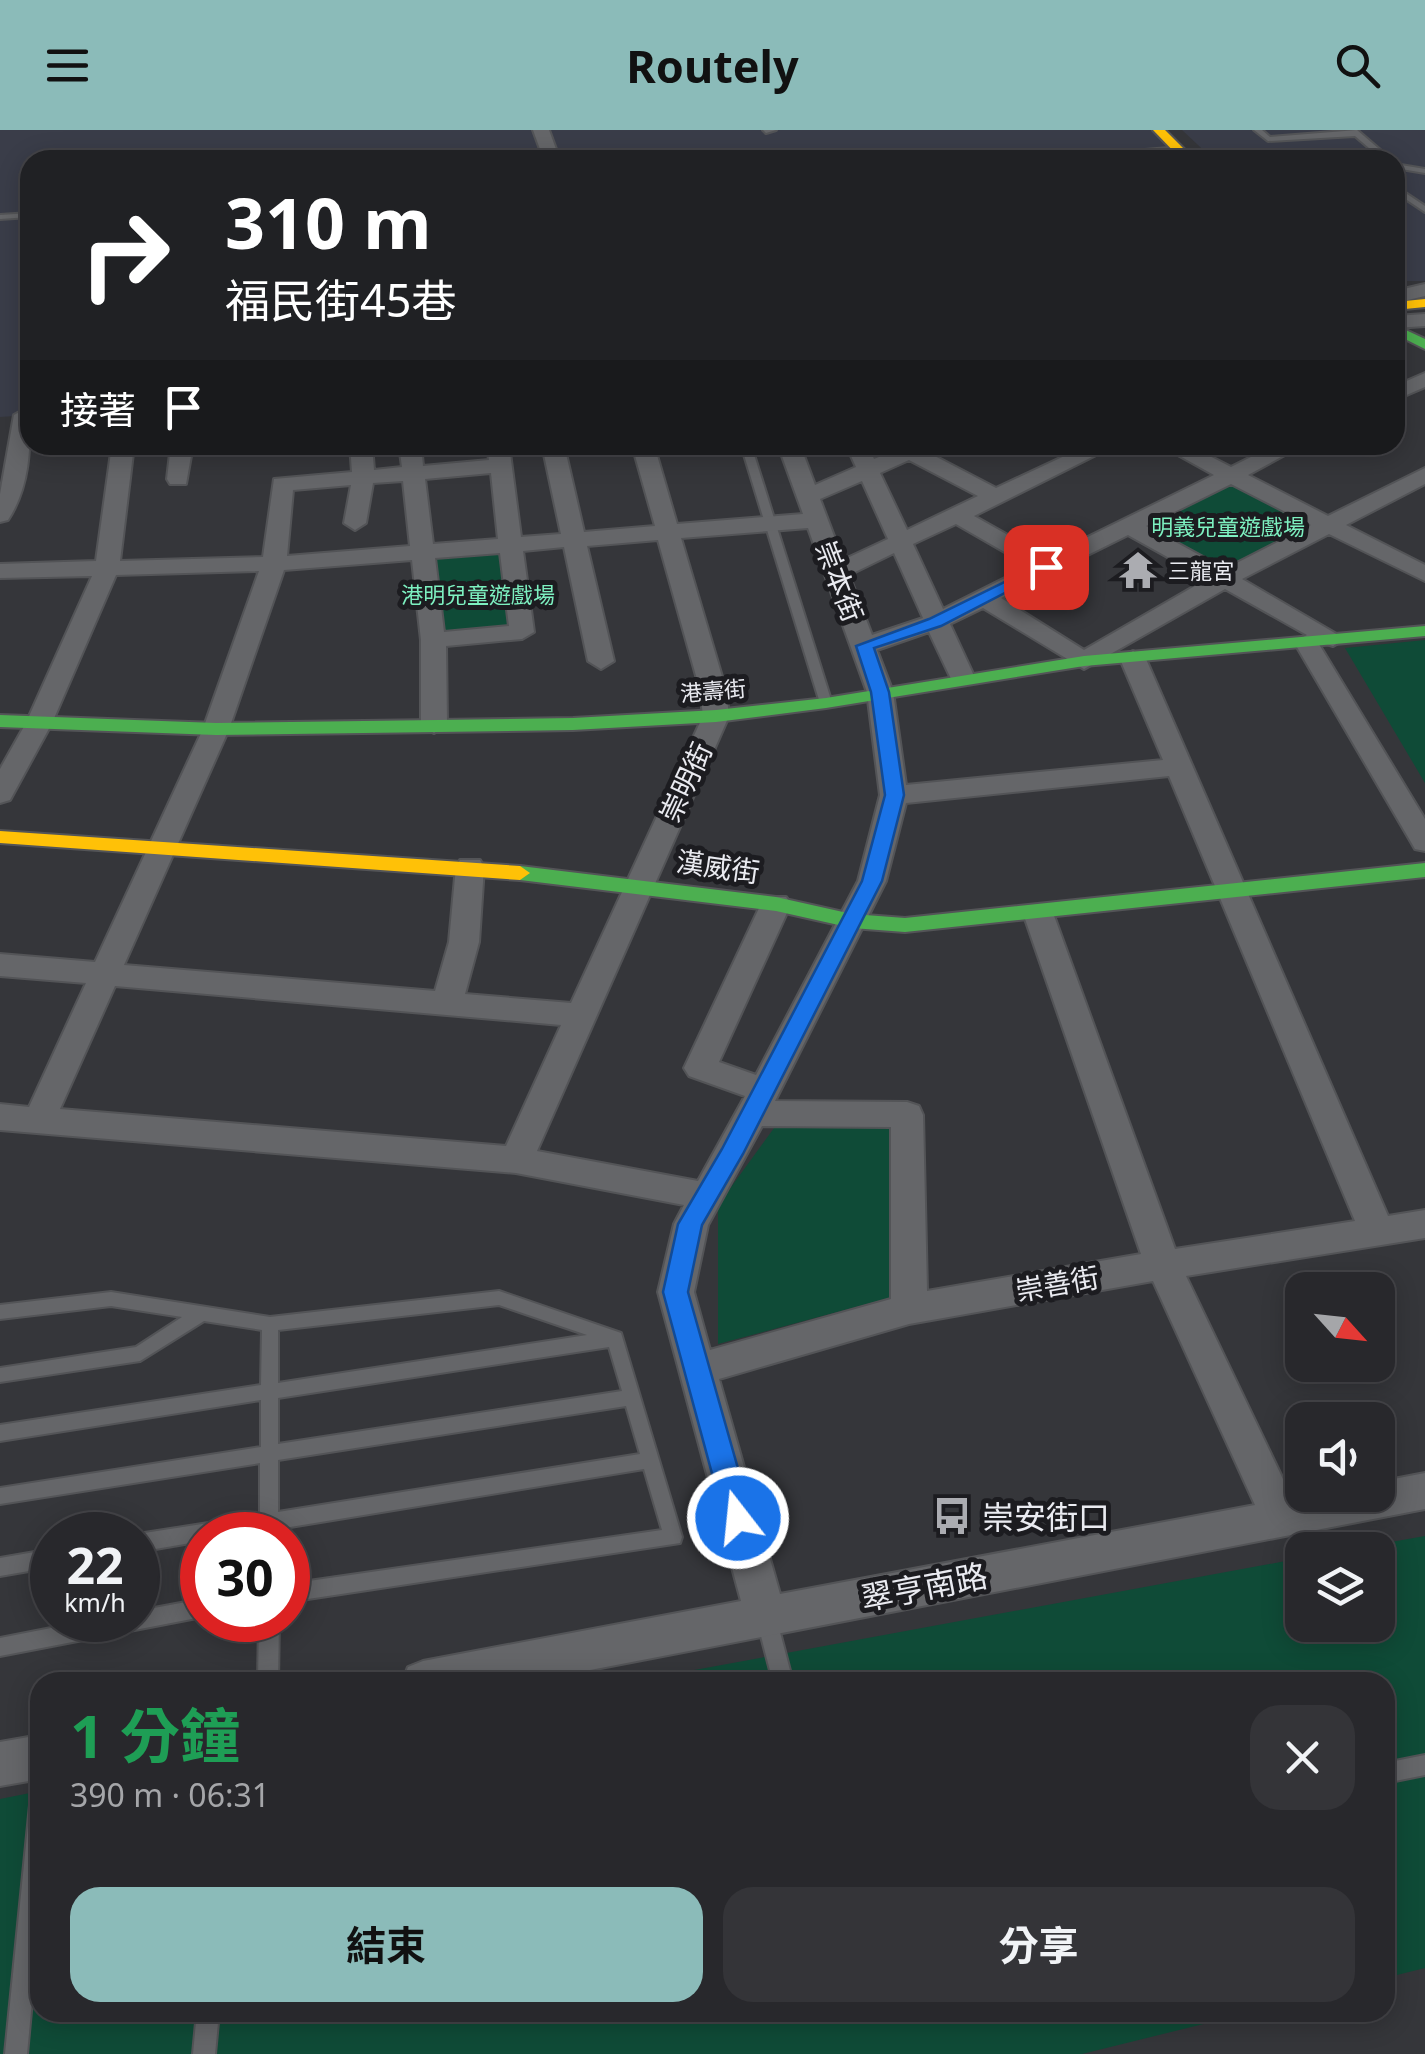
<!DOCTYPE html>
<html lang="zh-TW">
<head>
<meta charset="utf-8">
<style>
	:root { --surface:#28282c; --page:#343438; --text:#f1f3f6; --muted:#a5a6a9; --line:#444448; --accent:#8bbbb9 }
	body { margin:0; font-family:"Noto Sans","Noto Sans TC",sans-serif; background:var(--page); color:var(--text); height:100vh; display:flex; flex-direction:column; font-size:38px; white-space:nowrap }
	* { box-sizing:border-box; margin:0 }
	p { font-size:32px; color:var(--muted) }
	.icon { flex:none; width:55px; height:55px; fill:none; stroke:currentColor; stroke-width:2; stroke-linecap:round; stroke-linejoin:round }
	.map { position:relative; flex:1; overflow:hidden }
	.side { position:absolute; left:30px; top:1542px; width:1365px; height:350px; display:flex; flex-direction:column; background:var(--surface); border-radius:30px; box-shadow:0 5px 25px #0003,0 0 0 2px var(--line) }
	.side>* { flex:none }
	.banner { position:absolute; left:20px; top:20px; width:1385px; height:305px; border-radius:30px; box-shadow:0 5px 25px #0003,0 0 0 2px var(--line); background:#202124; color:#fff; overflow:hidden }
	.needle { width:65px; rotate:117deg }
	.fabs { position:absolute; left:1285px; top:1142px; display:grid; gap:20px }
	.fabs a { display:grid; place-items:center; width:110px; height:110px; border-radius:20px; background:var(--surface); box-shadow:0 5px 25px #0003,0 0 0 2px var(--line); font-size:50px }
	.speed { position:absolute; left:30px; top:1382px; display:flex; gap:20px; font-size:50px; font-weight:700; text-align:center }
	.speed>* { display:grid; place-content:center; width:130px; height:130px; border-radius:50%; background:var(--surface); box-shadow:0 5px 25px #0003,0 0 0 2px var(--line); line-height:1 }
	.speed small { font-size:25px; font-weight:400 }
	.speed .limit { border:15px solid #d22; background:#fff; color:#111 }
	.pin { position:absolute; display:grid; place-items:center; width:85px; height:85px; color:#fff; margin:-42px; border-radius:20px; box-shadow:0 5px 15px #0006 }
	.me { position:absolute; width:110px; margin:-55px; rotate:344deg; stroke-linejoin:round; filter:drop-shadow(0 0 8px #0008) }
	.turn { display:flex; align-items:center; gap:35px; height:210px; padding:0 40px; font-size:45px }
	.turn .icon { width:130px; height:130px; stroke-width:2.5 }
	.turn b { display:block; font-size:70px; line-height:85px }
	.then { display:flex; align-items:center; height:95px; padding:0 40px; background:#0003; gap:20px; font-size:38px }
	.round { display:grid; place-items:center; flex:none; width:105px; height:105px; border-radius:30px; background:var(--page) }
	.head { display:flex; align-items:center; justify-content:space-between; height:170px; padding:0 40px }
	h1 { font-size:60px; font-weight:700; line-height:75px; color:#1e9e55 }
	.cta { display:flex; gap:20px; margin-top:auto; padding:20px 40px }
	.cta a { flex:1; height:115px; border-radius:30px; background:var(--accent); color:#111; font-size:40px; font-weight:700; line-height:115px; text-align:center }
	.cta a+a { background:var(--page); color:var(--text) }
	header { display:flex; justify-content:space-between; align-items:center; height:130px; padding:0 40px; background:var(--accent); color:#111; font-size:45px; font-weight:700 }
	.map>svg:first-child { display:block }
	.built { fill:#3a3d49 }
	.green { fill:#0f4b37 }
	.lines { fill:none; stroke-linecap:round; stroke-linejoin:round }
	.lane-casing { stroke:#535457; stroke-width:4 }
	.street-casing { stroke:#535457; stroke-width:4 }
	.fast-casing { stroke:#535457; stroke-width:4 }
	.slow-casing { stroke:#535457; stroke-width:4 }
	.lane { fill:#656669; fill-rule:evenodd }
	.street { fill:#656669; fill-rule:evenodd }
	.fast { fill:#4caf50; fill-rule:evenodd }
	.slow { fill:#ffc107; fill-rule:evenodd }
	.route { fill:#1a73e8; stroke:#114b97; stroke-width:2.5 }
	.labels { text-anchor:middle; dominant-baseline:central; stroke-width:10; stroke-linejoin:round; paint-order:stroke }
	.far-park-label { font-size:22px; fill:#7df0c0; stroke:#1c1c20 }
	.far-poi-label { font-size:22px; fill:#eaebf1; stroke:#1c1c20; text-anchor:start }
	.far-street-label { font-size:22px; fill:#eaebf1; stroke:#1c1c20 }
	.street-label { font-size:28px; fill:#eaebf1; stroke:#1c1c20 }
	.near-poi-label { font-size:32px; fill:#eaebf1; stroke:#1c1c20; text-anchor:start }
	.near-street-label { font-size:32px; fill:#eaebf1; stroke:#1c1c20 }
</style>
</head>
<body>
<header><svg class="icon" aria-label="menu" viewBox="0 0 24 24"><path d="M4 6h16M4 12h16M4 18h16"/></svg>Routely<svg class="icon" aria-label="search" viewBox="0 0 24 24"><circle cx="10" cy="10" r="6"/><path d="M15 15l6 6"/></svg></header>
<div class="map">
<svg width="1425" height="1924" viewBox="0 0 1425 1924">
	<rect width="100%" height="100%" fill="#35363a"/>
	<g class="built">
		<polygon points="0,0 1153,0 1181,30 30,30 30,285 0,287"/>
		<polygon points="1182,0 1425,0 1425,151 1395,151 1395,30 1214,30"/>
	</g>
	<g class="green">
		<polygon points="1231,349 1318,393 1228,442 1142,394"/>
		<polygon points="511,421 521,500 444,507 436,428"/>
		<polygon points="1425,510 1425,653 1345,518"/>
		<polygon points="777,994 896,995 889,1168 718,1214 718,1075"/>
		<polygon points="1425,1406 1425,1838 1385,1848 1385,1552 629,1552 1302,1428 1302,1495 1378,1495 1378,1420 1346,1420"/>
		<polygon points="40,1661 40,1882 1248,1883 1082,1924 0,1924 0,1669"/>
	</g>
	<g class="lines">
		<g class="lane-casing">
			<g id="lane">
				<polygon points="763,0 776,0 766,3"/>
				<polygon points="1254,0 1262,0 1270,7 1357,0 1392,30 1383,30 1355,6 1268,11"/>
				<polygon points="1181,17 1178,21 1076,30 1044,30 1048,28"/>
				<polygon points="1395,34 1425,39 1425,43 1395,38"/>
				<polygon points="1395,56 1425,76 1425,82 1395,62"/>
				<polygon points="30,83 30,87 0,89 0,85"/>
				<polygon points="741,315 751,315 832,573 830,576 822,576 820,573"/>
				<path d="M499 1161 621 1203 682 1407 680 1413 288 1472V1454L662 1400 644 1339 278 1399V1405H260V1402L240 1405H202V1411L138 1422V1404L260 1385V1333L0 1374V1358L261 1317V1270L0 1311V1295L261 1255 262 1200 204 1191 140 1231 0 1252V1238L136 1217 182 1187 111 1176 0 1189V1175L111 1162 270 1187ZM499 1175 587 1205 278 1253V1200ZM609 1217 622 1261 278 1314V1268ZM626 1276 640 1324 278 1382V1330Z"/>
				<polygon points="52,1419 52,1437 0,1446 0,1428"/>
				<polygon points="202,1469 202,1487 0,1526 0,1508 92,1490 138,1490 138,1481"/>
				<polygon points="766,1478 773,1481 776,1487 793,1552 773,1552 756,1487 759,1481"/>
				<polygon points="259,1490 279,1490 278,1552 258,1552"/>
				<polygon points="1425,1625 1425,1645 1385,1653 1385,1633"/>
				<polygon points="40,1665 40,1786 27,1924 5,1924 30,1675 33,1668"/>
				<polygon points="197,1882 219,1882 215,1924 193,1924"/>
			</g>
		</g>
		<g class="street-casing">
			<g id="street">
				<polygon points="533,0 549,0 560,30 544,30"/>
				<polygon points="1425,154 1425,166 1395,173 1395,161"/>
				<polygon points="1425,184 1425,196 1395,198 1395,186"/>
				<polygon points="1425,243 1425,257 1395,270 1395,256"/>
				<path d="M25 279 30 280C30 318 30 356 8 390L0 392V364L14 285Z"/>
				<path d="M112 315H134L120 431 263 427 274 349 352 342 350 315H372L374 340 402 337 399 315H421L423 336 489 330 487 315H509L521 407 561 404 542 315H564L584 402 655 396 632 315H654L677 394 803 384 778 315H800L815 355 856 337 846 315H868L874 329 908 315H937L927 322 996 358 1088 315H1116L974 386 1047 427 1214 345 1160 315H1188L1231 337 1275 315H1303L1248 345 1328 386 1425 338V354L1346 395 1425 435V451L1329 404 1242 449 1345 509 1333 516 1317 511 1425 689V721L1415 719 1411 712 1294 512 1307 505 1225 459 1084 539 983 478 950 494 975 548 971 553H953L929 502 877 520 893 562 906 655 1163 630 1120 529 1133 521 1146 529 1388 1086 1425 1080V1108L1186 1146 1292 1368 1378 1365V1352L1425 1343V1379L528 1552H402L408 1537 423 1531 741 1471 658 1162 674 1094 684 1075 516 1043 0 1000V974L29 977 86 853 0 846V824L95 832 203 599 259 441 116 445 52 593 10 670 0 673V639L26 593 92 446 0 448V434L96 431ZM909 330 978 366 907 400 880 343ZM491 343 498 409 433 414 425 349ZM403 351 410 416 287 426 293 360 351 355 344 393 355 400 366 393 373 353ZM862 351 888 409 843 430 820 369ZM1231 354 1311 395 1225 439 1146 396ZM956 394 1029 436 943 479 913 414ZM808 398 867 562 880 665 858 751 756 945 719 932 791 774 786 767H766L761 774 684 938 689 946 745 966 698 1051 537 1021 729 586 726 560 681 408ZM1128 405 1207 449 1084 520 1001 468ZM658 410 700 560 703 586 571 873 465 864 479 812 484 737 480 730H460L456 737 449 812 435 861 124 835 229 599 284 440 412 430 421 510V595L434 603 447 595 446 516 522 509 534 502 523 421 564 417 588 531 601 539 614 531 587 416ZM500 423 509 496 444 502 435 428ZM894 423 923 488 872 505 849 445ZM1169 646 1355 1091 1175 1119 1053 783 1048 776H1028L1023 783 1141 1124 927 1161 923 985 919 976 907 972 775 971 886 751 906 673ZM115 856 561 895 506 1016 60 979ZM762 996 891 997V1169L710 1220 694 1162 708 1095ZM1153 1151 1255 1375 780 1464 719 1249 909 1194Z"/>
				<polygon points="171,315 193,315 186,354 170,354 167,349"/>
				<polygon points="40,1605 40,1649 0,1656 0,1612"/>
			</g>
		</g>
		<g class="fast-casing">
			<g id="fast">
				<polygon points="1395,195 1425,209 1425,219 1395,204"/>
				<polygon points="1425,496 1425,506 1084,536 826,578 716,592 573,600 216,605 0,597 0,585 216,593 573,588 716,580 826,568 1084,526"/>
				<polygon points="1425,733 1425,747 905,802 852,798 776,781 520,750 510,743 520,736 776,767 852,784 905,788"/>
			</g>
		</g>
		<g class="slow-casing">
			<g id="slow">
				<polygon points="1153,0 1165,0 1195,30 1182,30"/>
				<polygon points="1425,169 1425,177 1395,180 1395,172"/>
				<polygon points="0,701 520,736 530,743 520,750 0,713"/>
			</g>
		</g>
		<use href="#lane" class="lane"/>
		<use href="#street" class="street"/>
		<use href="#fast" class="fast"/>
		<use href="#slow" class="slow"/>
	</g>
	<polygon class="route" points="1041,434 1055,437 941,496 874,518 889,562 904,665 882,751 743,1024 702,1095 688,1162 752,1388 748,1397 738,1400 728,1397 724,1388 663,1162 678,1094 722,1019 862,751 885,665 871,562 856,516 929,489"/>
	<defs>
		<g id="temple-bare" transform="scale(3)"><path d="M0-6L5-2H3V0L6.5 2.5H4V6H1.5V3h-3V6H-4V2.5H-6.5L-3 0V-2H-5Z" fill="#abacb1" stroke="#1c1c20" stroke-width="2.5" paint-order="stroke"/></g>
		<g id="bus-bare" transform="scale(3)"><path d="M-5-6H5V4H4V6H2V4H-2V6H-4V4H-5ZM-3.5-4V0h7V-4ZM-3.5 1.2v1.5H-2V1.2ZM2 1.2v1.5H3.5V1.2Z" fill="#abacb1" stroke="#1c1c20" stroke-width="2.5" paint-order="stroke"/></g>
	</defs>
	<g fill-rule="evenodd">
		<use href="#temple-bare" x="1138" y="440"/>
		<use href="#bus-bare" x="952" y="1386"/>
	</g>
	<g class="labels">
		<g class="far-park-label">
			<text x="1228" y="396">明義兒童遊戲場</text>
			<text x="478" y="464">港明兒童遊戲場</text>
		</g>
		<g class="far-poi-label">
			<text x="1168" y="440">三龍宮</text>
		</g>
		<g class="far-street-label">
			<text transform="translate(713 560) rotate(-5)">港壽街</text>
		</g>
		<g class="street-label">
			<text transform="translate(840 451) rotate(69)">崇本街</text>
			<text transform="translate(685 652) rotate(-65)">崇明街</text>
			<text transform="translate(718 736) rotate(8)">漢威街</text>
			<text transform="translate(1057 1153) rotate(-10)">崇善街</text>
		</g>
		<g class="near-poi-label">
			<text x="982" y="1386">崇安街口</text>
		</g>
		<g class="near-street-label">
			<text transform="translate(924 1456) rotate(-11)">翠亨南路</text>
		</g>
	</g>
</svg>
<div class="fabs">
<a><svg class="needle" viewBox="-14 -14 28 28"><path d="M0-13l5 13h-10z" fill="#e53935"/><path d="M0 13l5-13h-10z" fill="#a5a6a9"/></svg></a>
<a><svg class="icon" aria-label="sound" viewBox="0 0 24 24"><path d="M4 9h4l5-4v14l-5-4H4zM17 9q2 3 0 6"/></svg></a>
<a><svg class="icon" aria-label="layers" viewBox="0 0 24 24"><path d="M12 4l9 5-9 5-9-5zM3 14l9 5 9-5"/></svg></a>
</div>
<div class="speed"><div>22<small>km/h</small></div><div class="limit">30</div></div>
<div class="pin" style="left:1046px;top:437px;background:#d93025"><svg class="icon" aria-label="arrive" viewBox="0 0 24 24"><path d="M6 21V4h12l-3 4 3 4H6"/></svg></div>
<svg class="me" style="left:738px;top:1388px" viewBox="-20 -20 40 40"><circle r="17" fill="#1a73e8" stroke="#fff" stroke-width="3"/><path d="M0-11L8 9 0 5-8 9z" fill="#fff"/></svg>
<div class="banner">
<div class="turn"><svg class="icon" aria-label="right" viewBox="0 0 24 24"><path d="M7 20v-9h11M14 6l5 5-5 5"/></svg><div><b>310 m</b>福民街45巷</div></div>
<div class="then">接著<svg class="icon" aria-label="arrive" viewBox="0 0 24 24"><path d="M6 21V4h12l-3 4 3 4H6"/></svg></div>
</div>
<section class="side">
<div class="head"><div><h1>1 分鐘</h1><p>390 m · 06:31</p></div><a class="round"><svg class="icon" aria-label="close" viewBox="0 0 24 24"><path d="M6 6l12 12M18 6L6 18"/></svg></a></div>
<div class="cta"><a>結束</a><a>分享</a></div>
</section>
</div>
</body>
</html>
